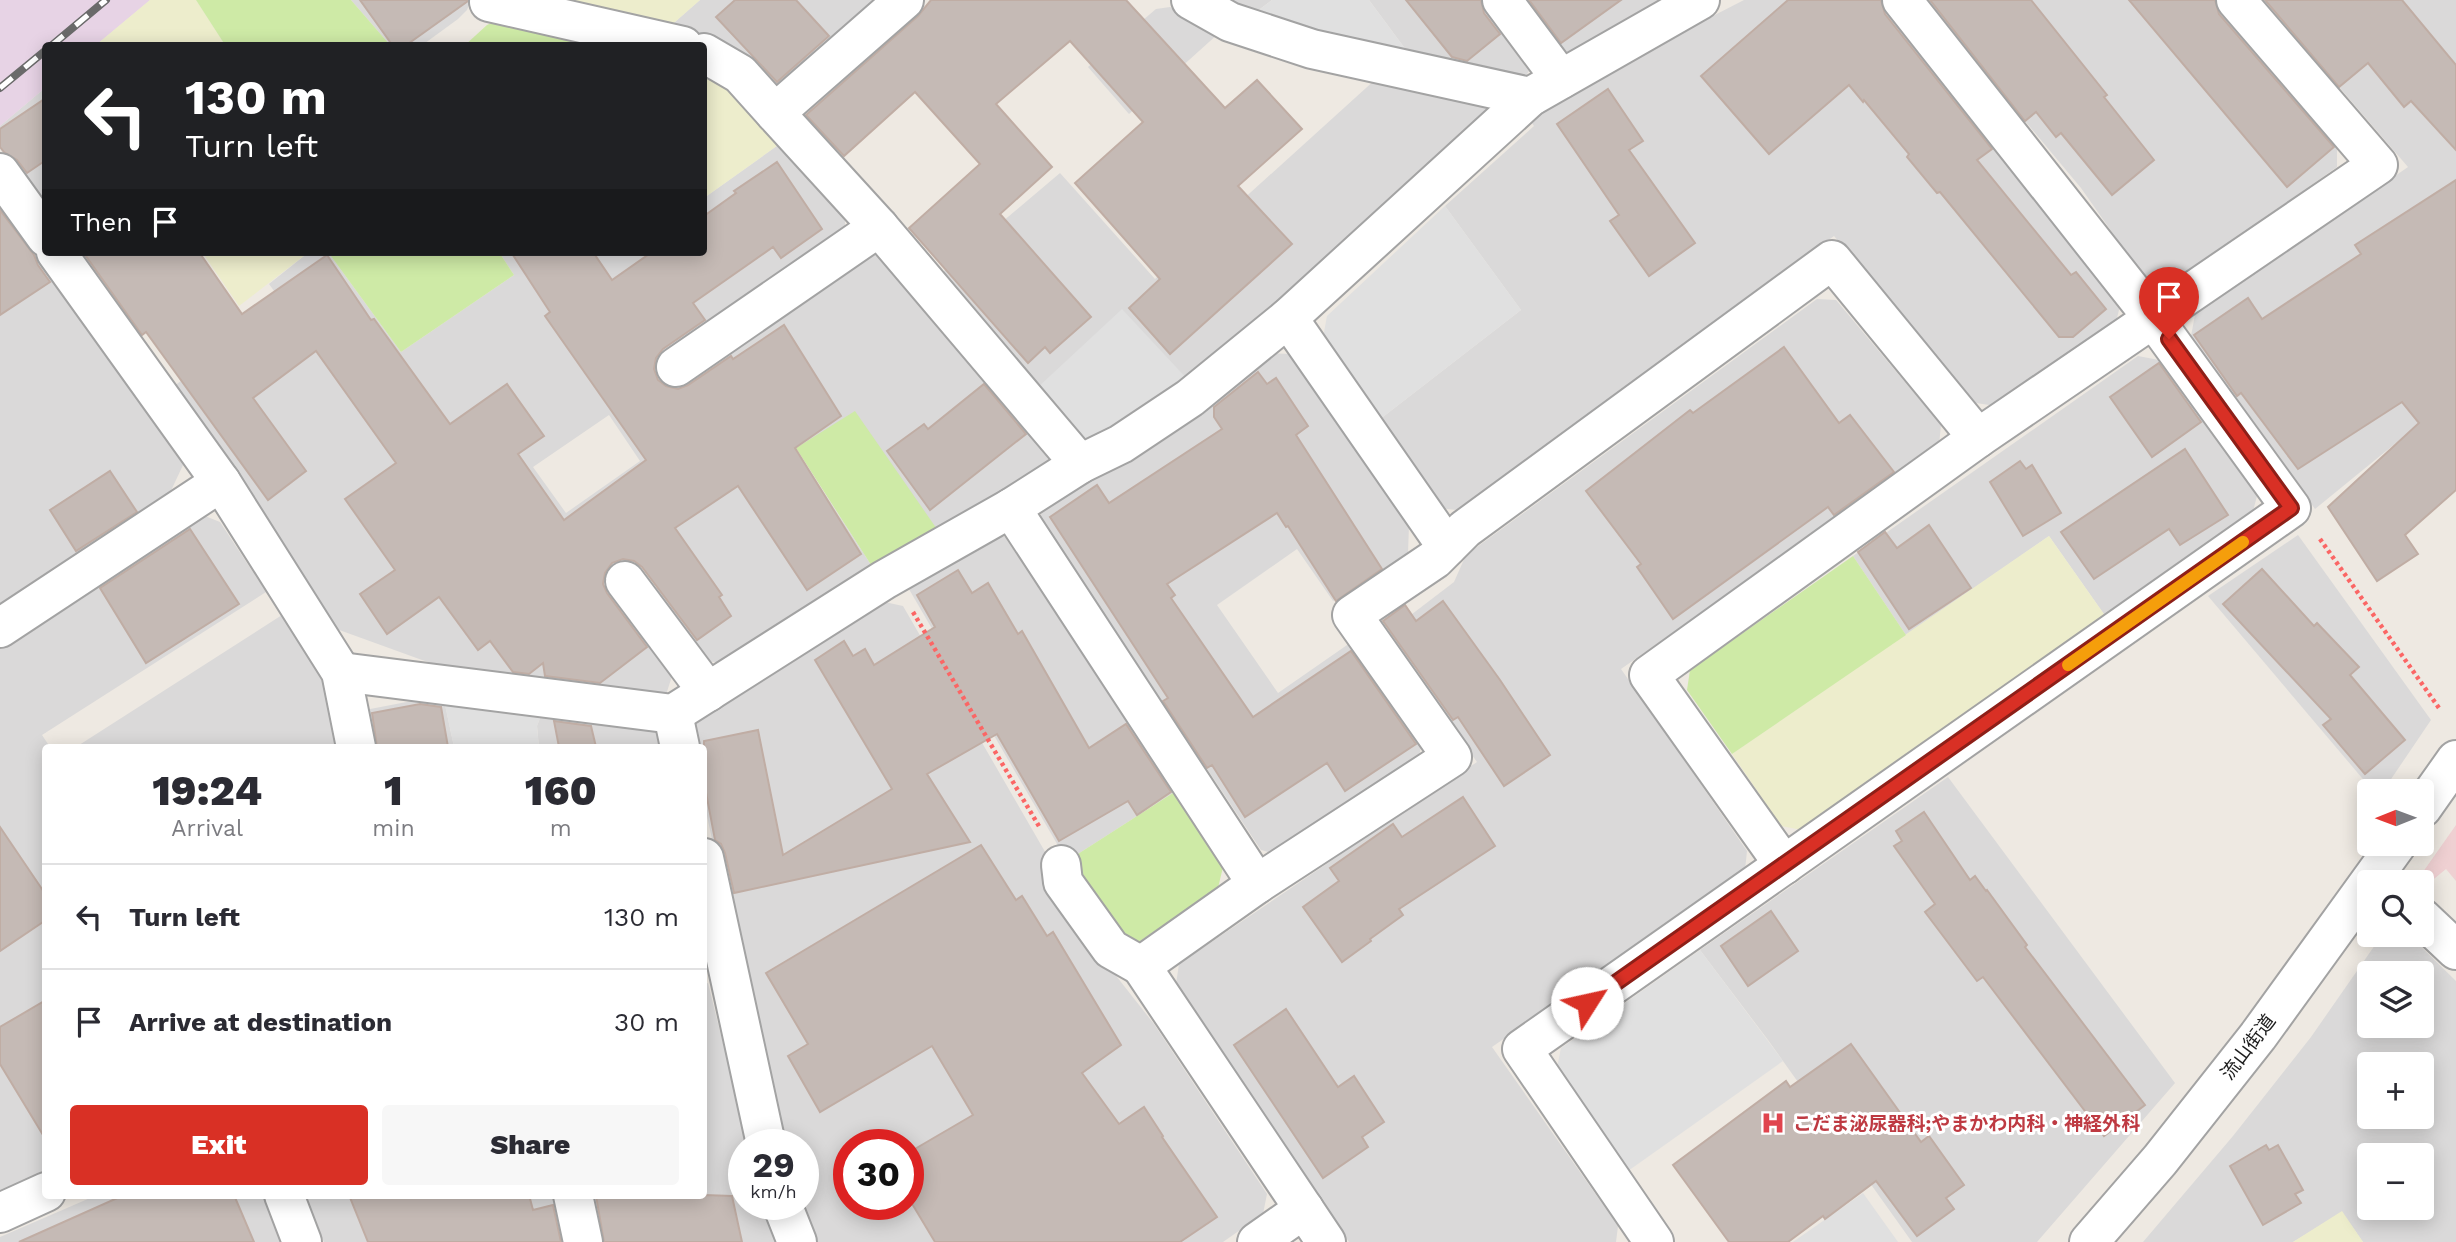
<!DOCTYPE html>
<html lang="en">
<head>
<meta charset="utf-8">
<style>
	:root { --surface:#fff; --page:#f7f7f7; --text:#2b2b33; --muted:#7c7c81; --line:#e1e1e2; --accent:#d93025 }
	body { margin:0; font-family:"Work Sans","Noto Sans JP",sans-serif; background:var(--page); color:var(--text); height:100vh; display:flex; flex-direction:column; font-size:26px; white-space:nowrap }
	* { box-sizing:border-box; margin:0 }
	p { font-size:23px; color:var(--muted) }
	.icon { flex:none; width:38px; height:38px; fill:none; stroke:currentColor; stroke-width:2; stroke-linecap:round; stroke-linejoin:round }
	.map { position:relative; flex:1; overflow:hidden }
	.sheet { position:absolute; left:42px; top:744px; width:665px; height:455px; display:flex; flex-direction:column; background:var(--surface); border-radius:7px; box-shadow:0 4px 18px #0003 }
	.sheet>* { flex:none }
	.top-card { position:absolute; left:42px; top:42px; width:665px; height:214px; border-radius:7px; box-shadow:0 4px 18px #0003; background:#202124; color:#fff; overflow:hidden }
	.needle { width:46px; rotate:269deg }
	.tools { position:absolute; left:2357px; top:779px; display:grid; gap:14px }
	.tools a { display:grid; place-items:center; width:77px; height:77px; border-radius:7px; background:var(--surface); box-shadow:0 4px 18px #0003; font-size:35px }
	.speed { position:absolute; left:728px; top:1129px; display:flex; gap:14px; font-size:35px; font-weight:700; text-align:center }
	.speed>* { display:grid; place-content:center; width:91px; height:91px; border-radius:50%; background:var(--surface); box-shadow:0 4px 18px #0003; line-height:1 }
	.speed small { font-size:18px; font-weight:400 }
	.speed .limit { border:10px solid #d22; background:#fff; color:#111 }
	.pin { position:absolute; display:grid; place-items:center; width:60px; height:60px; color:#fff; margin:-72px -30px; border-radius:50% 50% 50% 0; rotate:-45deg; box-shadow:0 0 7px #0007 }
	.pin .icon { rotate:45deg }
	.me { position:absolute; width:77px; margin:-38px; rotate:55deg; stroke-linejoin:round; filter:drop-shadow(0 0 5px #0008) }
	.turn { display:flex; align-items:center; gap:24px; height:147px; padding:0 28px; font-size:32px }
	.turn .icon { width:91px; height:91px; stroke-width:2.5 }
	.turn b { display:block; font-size:49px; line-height:60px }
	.then { display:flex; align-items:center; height:66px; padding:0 28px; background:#0003; gap:14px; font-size:26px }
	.eta { display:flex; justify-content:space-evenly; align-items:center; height:119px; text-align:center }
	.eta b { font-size:42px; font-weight:800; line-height:49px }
	.primary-button { display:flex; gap:14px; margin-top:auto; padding:14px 28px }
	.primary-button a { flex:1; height:80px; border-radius:7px; background:var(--accent); color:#fff; font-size:28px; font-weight:800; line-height:80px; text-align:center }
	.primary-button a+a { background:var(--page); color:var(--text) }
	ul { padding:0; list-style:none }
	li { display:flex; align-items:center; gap:21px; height:105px; padding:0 28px; border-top:2px solid var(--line) }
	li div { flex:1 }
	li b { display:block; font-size:26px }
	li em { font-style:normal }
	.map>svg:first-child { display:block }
	.residential { fill:#dad9d9; fill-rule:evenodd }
	.commercial { fill:#efd0d2 }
	.industrial { fill:#e7d3e5 }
	.farmland { fill:#ededcc }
	.grass { fill:#ceeaa6 }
	.parking { fill:#e0e0e0 }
	.building { fill:#c5bab5; stroke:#c0ada4; stroke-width:2 }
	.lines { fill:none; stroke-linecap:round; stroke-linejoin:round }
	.minor-casing { stroke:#a3a3a3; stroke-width:42 }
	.path { stroke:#fb6665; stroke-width:4.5; stroke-dasharray:3.5 3.5; stroke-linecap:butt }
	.minor { stroke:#fff; stroke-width:38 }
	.rail-casing { stroke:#6a6a6a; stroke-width:8 }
	.rail { stroke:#fff; stroke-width:5; stroke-dasharray:16; stroke-linecap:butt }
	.route-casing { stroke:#8d1f18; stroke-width:18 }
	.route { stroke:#d93025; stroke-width:12 }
	.slow { stroke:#f59e0b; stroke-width:12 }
	.labels { text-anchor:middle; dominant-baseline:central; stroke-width:6; stroke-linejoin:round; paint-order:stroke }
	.street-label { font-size:19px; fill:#1c1c1c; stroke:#fff }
	.health-label { font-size:19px; font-weight:bold; fill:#be3a42; stroke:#fff; text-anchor:start }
</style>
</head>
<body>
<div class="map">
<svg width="2456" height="1242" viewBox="0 0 2456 1242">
	<rect width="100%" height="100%" fill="#eee9e2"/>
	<g class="residential">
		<polygon points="351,0 471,0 467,10 458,19 421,46 390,45"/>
		<polygon points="700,0 875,0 777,98 667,29"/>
		<polygon points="1207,0 1272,0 1248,18"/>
		<polygon points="1369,0 1477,0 1529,71 1523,81 1412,58"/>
		<polygon points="1516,0 1678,0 1573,56 1557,54"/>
		<polygon points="1744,0 1880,0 2059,216 2121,302 2116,322 1996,406 1976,403 1834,236 1457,510 1438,508 1379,420 1521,310 1445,206 1534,126 1530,120 1561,94"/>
		<polygon points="1924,0 2210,0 2337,145 2337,167 2169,285 2147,282 2081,188"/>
		<polygon points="2264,0 2456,0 2456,394 2315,509 2191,336 2195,315 2408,167"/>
		<polygon points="1170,7 1219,33 1129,114 1088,67 1156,9"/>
		<polygon points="1377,78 1494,104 1191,383 1037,388 938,276 1060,173 1155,279"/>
		<polygon points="45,88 45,215 0,149 0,126"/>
		<path d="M781 143 845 217V234L863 254 884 256 1050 452 1048 463 939 532 796 449 875 571 732 663 698 661 655 598 657 586 634 553 597 569 596 579 620 615 631 616 673 673 664 701 497 683 422 660 331 627 174 386 285 306 269 284 309 252H328L401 352 514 275 499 252H704V198ZM609 415 640 461 566 513 533 467Z"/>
		<polygon points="0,197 183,465 168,497 0,605"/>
		<polygon points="1817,299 1836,300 1941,425 1939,445 1621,669 1747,851 1745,870 1492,1047 1618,1226 1616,1242 1349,1242 1176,984 1179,964 1477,762 1386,634 1454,582 1466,555"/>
		<polygon points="1266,353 1292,354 1409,525 1408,553 1333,601 1297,549 1217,605 1278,693 1350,643 1422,742 1418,761 1280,855 1261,850 1040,518 1045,501"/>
		<polygon points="2138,356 2159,360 2257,496 2252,515 2106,617 2049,536 1906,635 1853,556"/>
		<polygon points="205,516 220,522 266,592 42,735 50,747 46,747 45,1172 0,1191 0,647 138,561"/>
		<polygon points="988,534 1005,537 1173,793 1067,861 906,584"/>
		<polygon points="2298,535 2431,720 2383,791 2373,791 2208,596"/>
		<path d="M880 601 903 606 1055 869 1095 949 1154 1024 1267 1194 1263 1214 1223 1242H812L799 1204H803V1144H784L743 983 707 816 704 800V747H693L690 734 696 719ZM849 1144H908V1204H849Z"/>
		<polygon points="282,615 316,667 340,726 344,747 76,747"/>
		<polygon points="443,695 454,747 372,747 365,710"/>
		<polygon points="547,712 655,727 660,747 539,747 537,726 540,718"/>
		<polygon points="1948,777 2175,1083 2037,1242 1912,1242 1768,1040 1700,950"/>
		<path d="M2382 935H2409L2456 981V1242H2363L2342 1212 2293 1242H2143L2233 1136 2311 1037ZM2370 973H2422V1026H2370ZM2370 1064H2422V1116H2370ZM2370 1155H2422V1208H2370Z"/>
		<polygon points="708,983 748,1144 744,1144 744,1204 762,1204 777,1242 596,1242 586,1195 704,1195 704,984"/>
		<polygon points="97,1195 266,1195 286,1242 0,1242 0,1237"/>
		<polygon points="304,1195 558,1195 569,1242 324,1242"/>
	</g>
	<polygon class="commercial" points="2456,825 2456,881 2446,869 2424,887 2418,879"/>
	<polygon class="industrial" points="0,0 150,0 96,45 46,46 45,88 0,126"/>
	<g class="farmland">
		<polygon points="150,0 196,0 225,45 96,45"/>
		<polygon points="543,0 700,0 667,29"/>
		<polygon points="704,66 781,143 704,198"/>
		<polygon points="202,252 309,252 239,306"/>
		<polygon points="2049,536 2106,617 1802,830 1781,826 1732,754"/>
		<polygon points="2342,1211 2363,1242 2293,1242"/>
	</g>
	<g class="grass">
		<polygon points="196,0 351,0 390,45 225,45"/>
		<polygon points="502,18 603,46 464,46 487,25"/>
		<polygon points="328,252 499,252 514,275 401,352"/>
		<polygon points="855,411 939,532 875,571 796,448"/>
		<polygon points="1853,556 1906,635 1732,754 1687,690 1690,670"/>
		<polygon points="1173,793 1223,867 1218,888 1140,941 1119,938 1067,861"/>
	</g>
	<g class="parking">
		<polygon points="1272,0 1369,0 1412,58 1248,18"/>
		<polygon points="1445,206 1521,310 1379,420 1323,338 1327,316"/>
		<polygon points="1122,309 1191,383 1087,443 1037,388"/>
		<polygon points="443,695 547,712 540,718 537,726 539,747 454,747"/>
		<polygon points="1700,950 1783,1061 1628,1171 1557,1068 1561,1048"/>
		<polygon points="1863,1193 1898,1242 1793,1242"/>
	</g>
	<g class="building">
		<polygon points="360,0 468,0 468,1 405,46 393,46"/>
		<polygon points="735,0 796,0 829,36 777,82 716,17"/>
		<polygon points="931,0 1126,0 1225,108 1257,80 1302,129 1238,186 1292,244 1170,354 1129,308 1160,279 1075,183 1143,122 1070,41 996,104 1052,167 1000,214 1091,317 1050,353 1045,347 1028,363 909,228 980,164 915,92 844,156 806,115 918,16"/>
		<polygon points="1406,0 1481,0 1484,13 1500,34 1467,61 1452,57"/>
		<polygon points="1529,0 1621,0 1561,43"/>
		<polygon points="1788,0 1881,0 1885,14 1992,149 1977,160 2071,275 2076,272 2106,309 2073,337 2059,337 1940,192 1937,193 1907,157 1909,154 1864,100 1863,102 1849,85 1769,154 1701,76"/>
		<polygon points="1930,0 2031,0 2107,95 2104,97 2154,160 2112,195 2061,133 2056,137 2036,112 2025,121"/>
		<polygon points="2129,0 2215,0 2219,14 2334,147 2287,187"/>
		<polygon points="2265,0 2402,0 2456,65 2456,150 2411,101 2404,107 2368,63 2339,87"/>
		<polygon points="1608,89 1643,141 1629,150 1695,243 1649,276 1610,221 1619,215 1557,124"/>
		<polygon points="46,98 46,160 27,173 17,160 4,152 0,147 0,129"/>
		<polygon points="777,162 822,229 781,258 773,247 693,303 705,320 663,349 656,358 654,369 658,380 666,386 678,389 688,385 731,356 733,359 784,325 841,416 795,448 861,554 807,590 738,486 675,528 722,595 719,597 731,616 697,640 642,567 634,561 623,559 612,563 605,573 603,584 607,593 647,647 600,683 545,676 543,663 529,674 513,672 490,641 478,650 439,597 387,634 360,594 395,570 345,499 396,463 316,351 253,398 306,471 268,500 146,332 142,335 83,252 199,252 242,314 327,255 371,320 374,319 450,424 507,384 544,436 518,454 564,520 646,460 545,316 550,312 511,252 593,252 612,280 652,252 704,252 704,216 736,193 734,191"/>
		<polygon points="2456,180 2456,490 2405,535 2418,554 2377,581 2328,507 2419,423 2402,402 2298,469 2241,393 2237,396 2194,335 2248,298 2262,319 2361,254 2355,245"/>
		<polygon points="0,210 34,255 38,265 50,282 0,315"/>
		<polygon points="1784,347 1839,423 1850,415 1894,472 1834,515 1828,507 1673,619 1637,567 1641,564 1586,491 1690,410 1693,413"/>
		<polygon points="2159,363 2201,422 2152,457 2110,397"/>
		<polygon points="1258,372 1267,384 1276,378 1308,426 1296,435 1382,569 1336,601 1288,526 1286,527 1277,513 1167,584 1175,595 1171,598 1253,717 1351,651 1416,744 1345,791 1327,763 1245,817 1212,765 1207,768 1163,701 1168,698 1050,517 1097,485 1109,503 1222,429 1214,417 1214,407"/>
		<polygon points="984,384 1026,434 930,510 887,451 924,424 928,429"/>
		<polygon points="2185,449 2228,515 2180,545 2169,529 2094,579 2061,532"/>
		<polygon points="2020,461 2026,469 2032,465 2061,513 2023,536 1990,482"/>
		<polygon points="110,471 137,512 76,551 50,510"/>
		<polygon points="1929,525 1971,588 1909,629 1858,552 1885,532 1897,548"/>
		<polygon points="190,529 239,604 146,663 100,588"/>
		<polygon points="2262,569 2314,626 2317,623 2359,667 2350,675 2405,740 2365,774 2323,725 2331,719 2223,604"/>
		<polygon points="958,570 972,593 988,583 1018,634 1022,631 1089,748 1126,724 1171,792 1137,815 1128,801 1059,841 997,734 927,774 970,842 734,893 725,853 721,844 715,840 704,782 704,741 758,730 783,855 892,789 815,660 844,641 853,656 865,649 874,665 935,627 917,595"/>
		<polygon points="1443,601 1500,680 1550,755 1504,786 1458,717 1453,720 1383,621 1405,605 1416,621"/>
		<polygon points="420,704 441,707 448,747 377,747 372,713"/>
		<polygon points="554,721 591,726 596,747 559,747"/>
		<polygon points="1463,797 1495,846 1399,909 1403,915 1370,939 1371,941 1342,962 1303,907 1339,881 1330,868 1393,824 1402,837"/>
		<polygon points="1924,812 1970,880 1975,876 1986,891 1987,890 2027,945 2025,947 2145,1105 2104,1136 1983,977 1977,981 1925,912 1935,904 1894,846 1902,841 1896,831"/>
		<polygon points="0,827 46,895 46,920 0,951"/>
		<polygon points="981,845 1016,900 1022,896 1047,936 1053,932 1121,1045 1082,1073 1119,1124 1144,1107 1163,1136 1162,1137 1217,1217 1180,1242 935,1242 908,1197 908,1153 973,1115 932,1046 820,1112 788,1056 808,1044 766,973"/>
		<polygon points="1771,911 1798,951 1748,986 1721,946"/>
		<polygon points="46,1000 46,1140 0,1064 0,1027"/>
		<polygon points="1286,1009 1338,1087 1354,1076 1384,1122 1362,1137 1368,1147 1323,1178 1234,1045"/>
		<polygon points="1851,1044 1921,1142 1929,1136 1964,1185 1946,1198 1954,1209 1917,1236 1876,1181 1825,1219 1823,1216 1788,1242 1729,1242 1673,1165 1786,1081 1790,1087"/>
		<polygon points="2266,1145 2269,1150 2278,1145 2303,1190 2295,1194 2301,1203 2263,1225 2230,1166"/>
		<polygon points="124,1195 234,1195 254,1242 19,1242"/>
		<polygon points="349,1195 529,1195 533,1210 553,1205 561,1242 368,1242"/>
		<polygon points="704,1195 732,1196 742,1242 604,1242 596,1196"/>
	</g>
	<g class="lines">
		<g class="minor-casing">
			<g id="minor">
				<polyline points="904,0 775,113 879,227 1080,464"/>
				<polyline points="1191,0 1230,22 1312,49 1530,97"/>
				<polyline points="1502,0 1561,79"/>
				<polyline points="489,2 683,46"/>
				<polyline points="704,53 740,74 775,113"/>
				<polyline points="0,173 46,237"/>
				<polyline points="56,252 221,482 341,672 356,747"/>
				<polyline points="1288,318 1447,547"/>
				<polyline points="676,367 879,227"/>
				<polyline points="1011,508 1257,884"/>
				<polyline points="625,581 708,692"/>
				<polyline points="0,628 221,482"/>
				<polyline points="341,672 673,714 884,580 1011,508 1080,464 1121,444 1190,398 1288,318 1530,97 1700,0"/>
				<polyline points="673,714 680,747"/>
				<polyline points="2422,808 2456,760"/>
				<polyline points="704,858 766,1144"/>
				<polyline points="1061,865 1063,882 1111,949 1141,966"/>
				<polyline points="1784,865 1649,675 1978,438 2378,165 2236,0"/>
				<polyline points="2422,918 2456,950"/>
				<polyline points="284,1195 302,1242"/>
				<polyline points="573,1195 583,1242"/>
				<polyline points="782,1204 797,1242"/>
				<polyline points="0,1213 46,1192"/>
				<polyline points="1257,1242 1304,1209"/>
				<polyline points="1326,1242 1141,966 1257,884 1452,757 1352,615 1435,559 1465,529 1832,260 1978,438"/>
				<polyline points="1654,1242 1522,1049 2291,508 2153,318 1902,0"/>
				<polyline points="2089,1242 2160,1160 2258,1036 2397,844"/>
			</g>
		</g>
		<g class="path">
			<polyline points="2320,539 2439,708"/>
			<polyline points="913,612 1040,828"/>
		</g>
		<use href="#minor" class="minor"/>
		<g class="rail-casing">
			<g id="rail">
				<polyline points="51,46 106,0"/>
				<polyline points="0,88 46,50"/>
			</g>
		</g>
		<use href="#rail" class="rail"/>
	</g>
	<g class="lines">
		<g class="route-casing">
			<polyline id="route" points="1587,1003 2291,508 2169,339"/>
		</g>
		<use href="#route" class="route"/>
		<polyline class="slow" points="2068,665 2243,542"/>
	</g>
	<defs>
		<g id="hospital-bare" transform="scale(1.89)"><path d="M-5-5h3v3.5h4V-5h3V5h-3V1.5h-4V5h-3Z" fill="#e0444e" stroke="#fff" stroke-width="2.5" paint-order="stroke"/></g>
	</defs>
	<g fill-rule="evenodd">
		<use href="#hospital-bare" x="1773" y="1123"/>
	</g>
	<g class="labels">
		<g class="street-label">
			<text transform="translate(2248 1047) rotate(-53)">流山街道</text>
		</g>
		<g class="health-label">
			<text x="1793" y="1123">こだま泌尿器科;やまかわ内科・神経外科</text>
		</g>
	</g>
</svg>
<div class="tools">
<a><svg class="needle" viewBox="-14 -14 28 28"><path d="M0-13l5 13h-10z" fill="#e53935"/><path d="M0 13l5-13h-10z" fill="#7c7c81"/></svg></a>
<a><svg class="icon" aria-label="search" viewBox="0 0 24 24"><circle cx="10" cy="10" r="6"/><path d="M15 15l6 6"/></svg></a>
<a><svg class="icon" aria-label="layers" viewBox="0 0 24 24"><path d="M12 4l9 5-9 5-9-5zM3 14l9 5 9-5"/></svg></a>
<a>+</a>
<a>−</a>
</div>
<div class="speed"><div>29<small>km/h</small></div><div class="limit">30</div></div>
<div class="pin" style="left:2169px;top:339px;background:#d93025"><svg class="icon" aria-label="arrive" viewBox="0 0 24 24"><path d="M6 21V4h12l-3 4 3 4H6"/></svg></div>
<svg class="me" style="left:1587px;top:1003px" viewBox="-20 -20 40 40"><circle r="19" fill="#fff"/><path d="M0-13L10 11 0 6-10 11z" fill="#d93025"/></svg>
<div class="top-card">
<div class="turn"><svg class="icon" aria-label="left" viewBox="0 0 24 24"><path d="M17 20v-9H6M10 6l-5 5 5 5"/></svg><div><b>130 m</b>Turn left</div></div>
<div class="then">Then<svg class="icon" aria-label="arrive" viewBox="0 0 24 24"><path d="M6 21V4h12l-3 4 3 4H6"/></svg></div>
</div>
<section class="sheet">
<div class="eta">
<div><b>19:24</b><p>Arrival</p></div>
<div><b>1</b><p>min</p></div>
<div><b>160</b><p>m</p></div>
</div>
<ul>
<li><svg class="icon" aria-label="left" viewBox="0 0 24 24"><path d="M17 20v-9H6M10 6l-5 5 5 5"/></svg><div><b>Turn left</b></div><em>130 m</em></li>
<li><svg class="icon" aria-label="arrive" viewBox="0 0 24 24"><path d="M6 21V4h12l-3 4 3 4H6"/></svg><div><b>Arrive at destination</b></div><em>30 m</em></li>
</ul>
<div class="primary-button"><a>Exit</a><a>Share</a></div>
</section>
</div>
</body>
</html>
